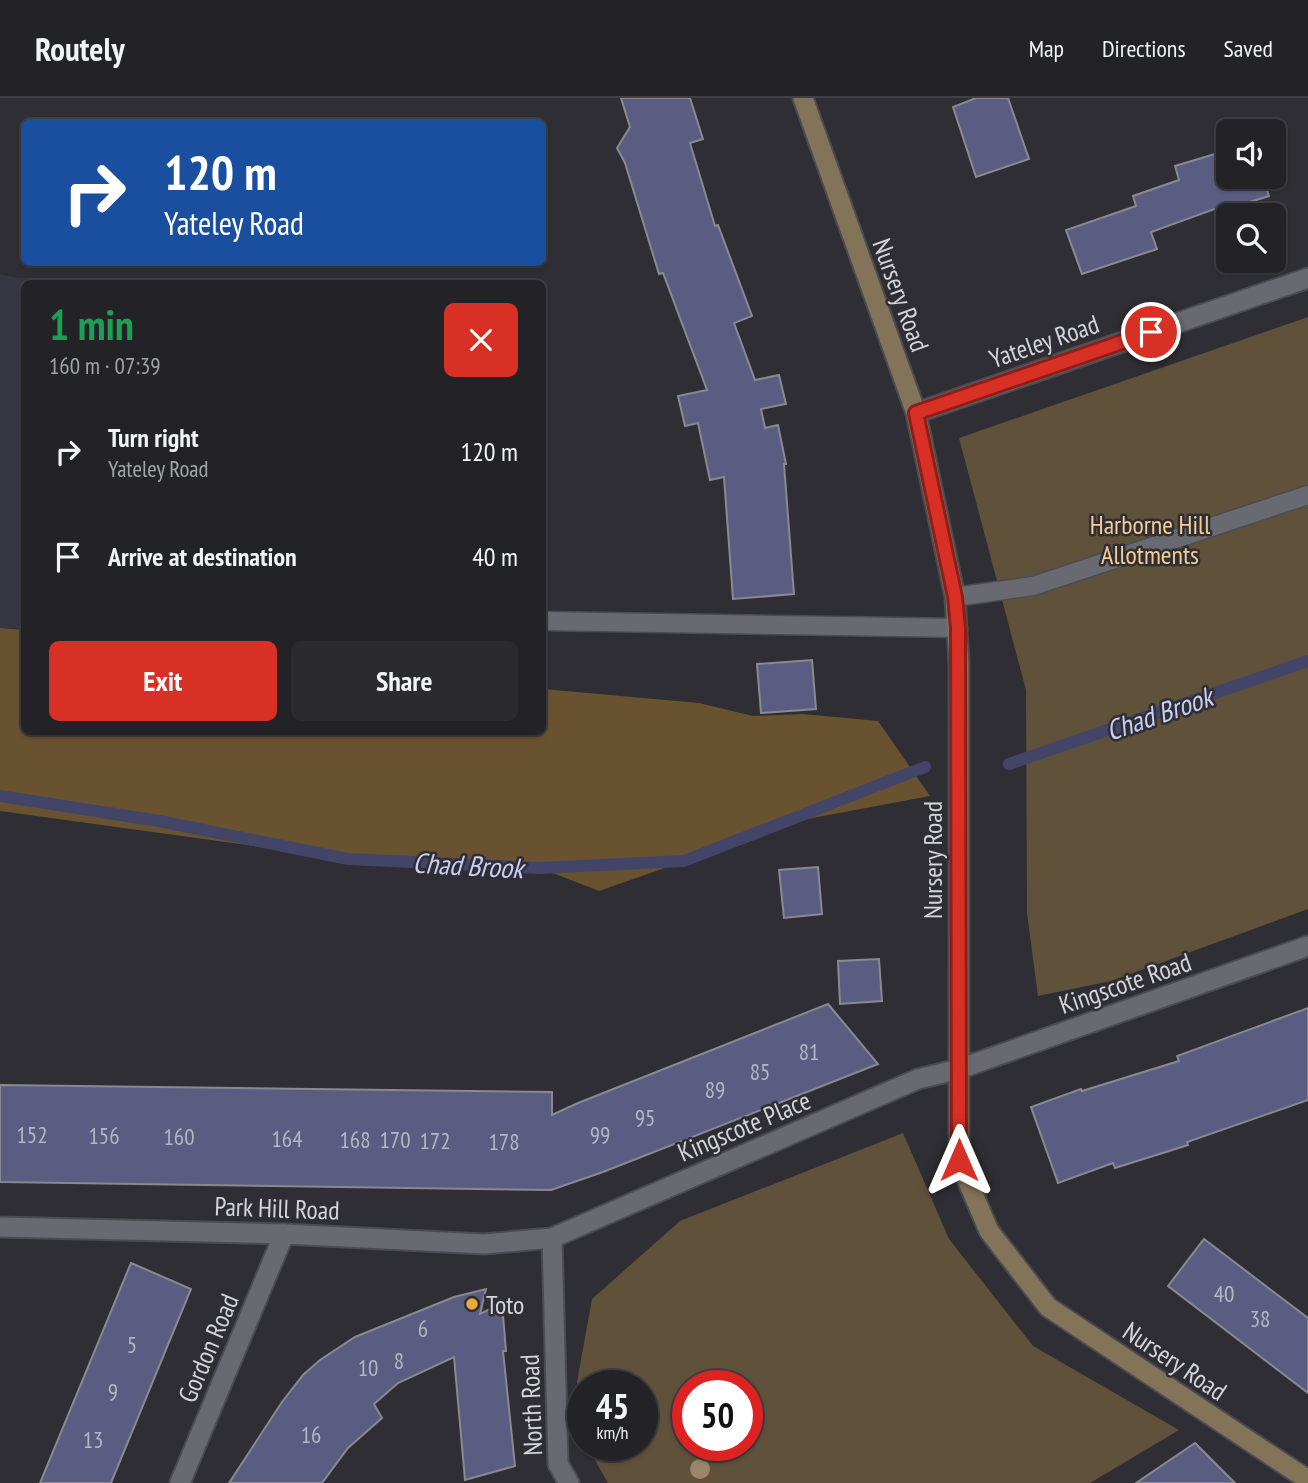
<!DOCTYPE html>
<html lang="en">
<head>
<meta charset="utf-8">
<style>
	:root { --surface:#222227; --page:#2a2a2f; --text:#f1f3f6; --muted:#a2a4a7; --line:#3f3f44; --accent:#d93025 }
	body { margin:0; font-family:"PT Sans Narrow",sans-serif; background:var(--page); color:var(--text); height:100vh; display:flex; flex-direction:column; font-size:26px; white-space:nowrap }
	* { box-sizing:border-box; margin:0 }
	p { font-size:23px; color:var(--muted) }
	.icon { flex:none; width:38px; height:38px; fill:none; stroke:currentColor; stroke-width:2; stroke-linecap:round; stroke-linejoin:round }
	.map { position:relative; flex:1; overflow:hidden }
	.side { position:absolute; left:21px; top:182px; width:525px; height:455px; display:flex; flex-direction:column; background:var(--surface); border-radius:10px; box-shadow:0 2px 5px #0004,0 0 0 2px var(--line) }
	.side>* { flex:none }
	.guide { position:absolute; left:21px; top:21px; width:525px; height:147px; border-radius:10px; box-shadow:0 2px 5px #0004,0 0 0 2px var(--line); background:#1a4fa0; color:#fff; overflow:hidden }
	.fabs { position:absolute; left:1216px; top:21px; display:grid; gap:14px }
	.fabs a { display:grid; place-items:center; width:70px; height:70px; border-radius:10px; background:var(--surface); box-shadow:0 2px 5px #0004,0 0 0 2px var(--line); font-size:35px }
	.speed { position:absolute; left:567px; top:1272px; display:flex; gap:14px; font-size:35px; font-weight:700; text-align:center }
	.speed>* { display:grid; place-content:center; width:91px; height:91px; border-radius:50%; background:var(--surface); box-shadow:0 2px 5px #0004,0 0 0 2px var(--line); line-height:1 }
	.speed small { font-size:18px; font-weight:400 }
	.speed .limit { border:10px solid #d22; background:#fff; color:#111 }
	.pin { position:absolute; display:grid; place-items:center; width:60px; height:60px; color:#fff; margin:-30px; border:4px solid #fff; border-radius:50%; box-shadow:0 2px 7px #0007 }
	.me { position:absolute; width:77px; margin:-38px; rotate:0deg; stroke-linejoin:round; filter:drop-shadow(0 0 5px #0008) }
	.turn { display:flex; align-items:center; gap:24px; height:147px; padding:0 28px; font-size:32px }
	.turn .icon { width:91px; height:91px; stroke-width:2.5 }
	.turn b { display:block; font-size:49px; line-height:60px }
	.round { display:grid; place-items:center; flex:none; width:74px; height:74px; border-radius:10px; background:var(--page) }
	.head { display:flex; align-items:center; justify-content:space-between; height:119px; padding:0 28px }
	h1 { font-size:42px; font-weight:700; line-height:52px; color:#1e9e55 }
	.cta { display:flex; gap:14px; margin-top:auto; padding:14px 28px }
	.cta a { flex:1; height:80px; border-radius:10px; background:var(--accent); color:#fff; font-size:28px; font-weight:700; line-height:80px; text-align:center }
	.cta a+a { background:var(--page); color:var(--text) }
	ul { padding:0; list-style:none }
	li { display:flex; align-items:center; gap:21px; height:105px; padding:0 28px }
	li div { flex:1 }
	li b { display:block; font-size:26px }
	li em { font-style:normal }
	header { display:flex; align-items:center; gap:42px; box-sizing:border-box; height:98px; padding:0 35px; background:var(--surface); border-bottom:2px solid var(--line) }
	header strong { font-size:33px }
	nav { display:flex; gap:38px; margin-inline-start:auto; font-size:24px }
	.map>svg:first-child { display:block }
	.built { fill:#363743 }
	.green { fill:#60513b; fill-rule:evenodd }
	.forest { fill:#695230 }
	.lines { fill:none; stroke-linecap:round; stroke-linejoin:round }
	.stream { stroke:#434568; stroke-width:12 }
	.building { fill:#5a5d81; stroke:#898991; stroke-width:2 }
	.service-casing { stroke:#4b4c51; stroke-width:21 }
	.minor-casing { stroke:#4b4c51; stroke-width:23 }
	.secondary-casing { stroke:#4b4c51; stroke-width:23 }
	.service { stroke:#696a71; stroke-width:18 }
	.minor { stroke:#696a71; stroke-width:19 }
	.secondary { stroke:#837358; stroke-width:19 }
	.tree { fill:#9c8568 }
	.route-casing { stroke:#8d1f18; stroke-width:18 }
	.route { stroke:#d93025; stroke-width:12 }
	.poi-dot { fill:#eca93a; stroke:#2e2e34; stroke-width:2.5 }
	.labels { text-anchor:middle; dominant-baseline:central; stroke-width:5; stroke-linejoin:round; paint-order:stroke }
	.number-label { font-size:23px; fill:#b6b7c3 }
	.street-label { font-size:26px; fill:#d4d5d9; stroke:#2e2e34 }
	.park-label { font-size:26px; fill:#f6cd92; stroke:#2e2e34 }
	.poi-label { font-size:26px; fill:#d4d5d9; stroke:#2e2e34; text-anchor:start }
	.water-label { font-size:28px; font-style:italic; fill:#cacef4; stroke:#2e2e34 }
</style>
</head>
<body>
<header>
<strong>Routely</strong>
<nav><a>Map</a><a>Directions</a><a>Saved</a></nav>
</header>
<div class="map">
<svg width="1308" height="1385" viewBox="0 0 1308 1385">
	<rect width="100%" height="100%" fill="#2e2e34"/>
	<polygon class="built" points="0,176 18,180 407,181 408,185 24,186 24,532 0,530"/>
	<g class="green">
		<polygon points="1308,219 1308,811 1111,883 1038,898 1027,815 1026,592 959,340"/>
		<path d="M903 1035 949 1141 1033 1248 1179 1332 1090 1385H608L596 1364 592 1348H642V1288H583V1308L577 1284 592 1201 680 1123ZM688 1288H747V1348H688Z"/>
	</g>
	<polygon class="forest" points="0,530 24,532 24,634 542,634 543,591 699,605 753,618 803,616 878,623 930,698 802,722 599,793 540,770 348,761 0,713"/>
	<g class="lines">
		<g class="stream">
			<polyline points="1009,666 1308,563"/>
			<polyline points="0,698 159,723 348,761 540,770 684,763 925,669"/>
		</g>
	</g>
	<g class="building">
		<polygon points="621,0 690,0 703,41 690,45 715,128 718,127 752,218 734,225 755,282 779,277 786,306 761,311 765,330 778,327 786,366 784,366 794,496 733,501 724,379 710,382 698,325 685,328 678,298 707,292 663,175 659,176 625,65 617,50 630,29"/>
		<polygon points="976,0 1008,0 1029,61 976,79 953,9"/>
		<polygon points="1274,39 1285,77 1264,83 1269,98 1221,113 1220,109 1151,134 1157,151 1082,176 1066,132 1136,108 1133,98 1179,82 1175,68 1228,52 1228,79 1274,79"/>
		<polygon points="812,562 816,611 761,615 757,566"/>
		<polygon points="818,769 822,816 784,820 779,772"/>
		<polygon points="879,861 882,903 840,906 838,863"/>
		<polygon points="828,906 878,966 603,1074 551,1092 0,1084 0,987 552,994 552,1017 578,1005"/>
		<polygon points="1308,910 1308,1002 1187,1044 1188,1047 1115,1070 1113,1065 1058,1085 1031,1009 1081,991 1082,993 1179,963 1177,958"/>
		<polygon points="1204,1141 1308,1220 1308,1295 1168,1188"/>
		<polygon points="131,1165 191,1191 179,1220 111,1385 40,1385"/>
		<polygon points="486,1191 480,1216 502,1205 506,1253 503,1253 515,1368 465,1382 454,1259 398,1285 374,1306 382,1320 348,1350 322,1385 229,1385 282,1304 303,1277 320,1262 355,1239 454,1199"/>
		<polygon points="1195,1345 1235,1385 1136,1385"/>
	</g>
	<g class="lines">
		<g class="service-casing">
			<g id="service">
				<polyline points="955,499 1033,488 1308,397"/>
				<polyline points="542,523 958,530"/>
			</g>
		</g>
		<g class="minor-casing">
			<g id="minor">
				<polyline points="916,315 1308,180"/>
				<polyline points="0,1129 284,1136 484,1146 552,1140 918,981 959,971 1308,848"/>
				<polyline points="552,1140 558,1366 569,1385"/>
				<polyline points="180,1385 284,1136"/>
			</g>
		</g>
		<g class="secondary-casing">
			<polyline id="secondary" points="803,0 916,315 955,499 959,566 959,1063 989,1133 1048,1209 1308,1382"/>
		</g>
		<use href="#service" class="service"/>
		<use href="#minor" class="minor"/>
		<use href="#secondary" class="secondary"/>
	</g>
	<circle class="tree" cx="700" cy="1371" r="10"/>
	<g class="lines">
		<g class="route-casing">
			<polyline id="route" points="959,1062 958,530 955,499 916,315 1151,234"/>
		</g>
		<use href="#route" class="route"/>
	</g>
	<circle class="poi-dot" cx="472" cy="1206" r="7"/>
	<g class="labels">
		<g class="number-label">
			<text x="809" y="953">81</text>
			<text x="760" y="973">85</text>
			<text x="715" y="991">89</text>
			<text x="645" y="1019">95</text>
			<text x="32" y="1036">152</text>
			<text x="600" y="1036">99</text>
			<text x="104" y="1037">156</text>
			<text x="179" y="1038">160</text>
			<text x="287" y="1040">164</text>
			<text x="355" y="1041">168</text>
			<text x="395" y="1041">170</text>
			<text x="435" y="1042">172</text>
			<text x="504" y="1043">178</text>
			<text x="1224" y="1195">40</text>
			<text x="1260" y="1220">38</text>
			<text x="423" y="1230">6</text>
			<text x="132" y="1246">5</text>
			<text x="399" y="1262">8</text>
			<text x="368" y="1269">10</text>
			<text x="113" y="1293">9</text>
			<text x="311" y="1336">16</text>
			<text x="93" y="1341">13</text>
		</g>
		<g class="street-label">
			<text transform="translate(901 197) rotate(70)">Nursery Road</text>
			<text transform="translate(1044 243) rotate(-19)">Yateley Road</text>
			<text transform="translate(932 762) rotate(-90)">Nursery Road</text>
			<text transform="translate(1125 885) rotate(-19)">Kingscote Road</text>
			<text transform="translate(744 1028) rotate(-23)">Kingscote Place</text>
			<text transform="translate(277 1110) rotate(2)">Park Hill Road</text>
			<text transform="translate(208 1250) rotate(-67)">Gordon Road</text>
			<text transform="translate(1175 1263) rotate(34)">Nursery Road</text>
			<text transform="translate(531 1307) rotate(-92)">North Road</text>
		</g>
		<g class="park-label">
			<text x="1150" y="426">Harborne Hill<tspan x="1150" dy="30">Allotments</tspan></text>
		</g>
		<g class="poi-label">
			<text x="486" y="1206">Toto</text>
		</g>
		<g class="water-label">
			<text transform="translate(1159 615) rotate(-19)">Chad Brook</text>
			<text transform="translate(468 767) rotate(3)">Chad Brook</text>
		</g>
	</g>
</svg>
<div class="fabs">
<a><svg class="icon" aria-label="sound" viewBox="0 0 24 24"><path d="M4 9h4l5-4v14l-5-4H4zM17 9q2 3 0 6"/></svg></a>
<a><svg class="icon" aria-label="search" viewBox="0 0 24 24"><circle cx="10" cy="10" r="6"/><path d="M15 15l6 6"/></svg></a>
</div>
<div class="speed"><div>45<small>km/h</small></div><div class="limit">50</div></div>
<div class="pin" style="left:1151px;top:234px;background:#d93025"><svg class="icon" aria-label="arrive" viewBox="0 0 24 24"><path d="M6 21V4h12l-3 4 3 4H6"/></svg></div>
<svg class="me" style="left:959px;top:1062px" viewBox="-20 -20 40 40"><path d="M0-17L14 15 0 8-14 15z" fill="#d93025" stroke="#fff" stroke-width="4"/></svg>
<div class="guide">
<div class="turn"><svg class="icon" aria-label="right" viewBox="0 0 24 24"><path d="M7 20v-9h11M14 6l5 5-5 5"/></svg><div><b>120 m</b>Yateley Road</div></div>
</div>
<section class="side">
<div class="head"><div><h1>1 min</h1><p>160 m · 07:39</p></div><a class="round" style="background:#d93025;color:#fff"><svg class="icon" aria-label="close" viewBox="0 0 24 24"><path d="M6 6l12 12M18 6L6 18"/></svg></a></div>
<ul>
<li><svg class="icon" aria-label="right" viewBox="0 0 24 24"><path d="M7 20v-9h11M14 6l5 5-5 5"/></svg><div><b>Turn right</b><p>Yateley Road</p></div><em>120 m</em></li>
<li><svg class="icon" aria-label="arrive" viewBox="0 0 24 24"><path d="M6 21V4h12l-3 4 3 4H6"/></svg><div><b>Arrive at destination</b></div><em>40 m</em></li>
</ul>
<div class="cta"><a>Exit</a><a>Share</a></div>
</section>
</div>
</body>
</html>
